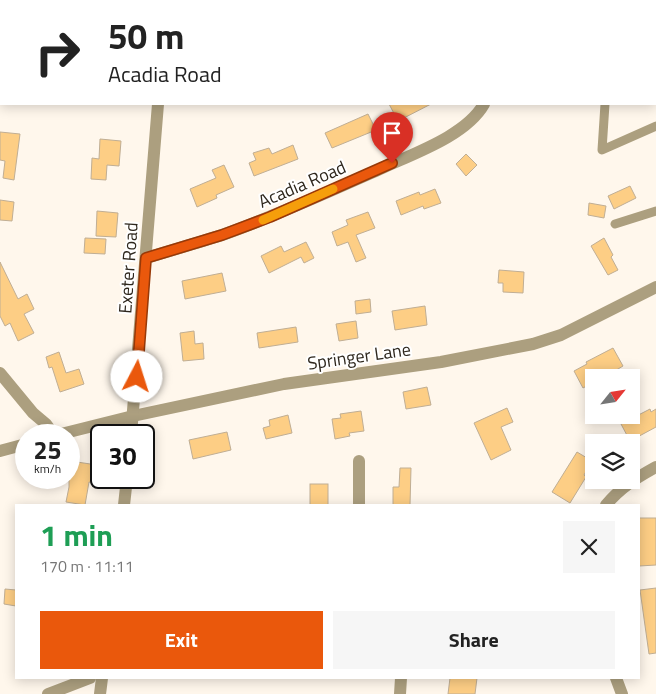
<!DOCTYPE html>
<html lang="en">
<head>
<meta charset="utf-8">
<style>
	:root { --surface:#fff; --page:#f6f6f6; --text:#222; --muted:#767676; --accent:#ea580c }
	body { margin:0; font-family:"Titillium Web",sans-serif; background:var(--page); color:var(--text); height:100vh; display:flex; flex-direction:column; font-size:19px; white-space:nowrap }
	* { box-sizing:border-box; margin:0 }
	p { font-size:16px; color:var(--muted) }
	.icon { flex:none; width:28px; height:28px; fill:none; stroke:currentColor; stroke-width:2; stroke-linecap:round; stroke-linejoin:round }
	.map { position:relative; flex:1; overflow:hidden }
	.panel { position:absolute; left:15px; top:504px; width:625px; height:175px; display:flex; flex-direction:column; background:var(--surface); border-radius:0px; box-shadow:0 2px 12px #0003 }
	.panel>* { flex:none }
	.top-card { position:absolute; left:0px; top:0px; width:656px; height:105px; box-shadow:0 2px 12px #0003; background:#fff; color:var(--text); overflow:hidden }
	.needle { width:32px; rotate:60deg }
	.controls { position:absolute; left:585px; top:369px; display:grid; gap:10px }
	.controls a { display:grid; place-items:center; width:55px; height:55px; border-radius:0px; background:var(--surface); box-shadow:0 2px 12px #0003; font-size:25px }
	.speed { position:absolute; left:15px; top:424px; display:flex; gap:10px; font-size:25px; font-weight:700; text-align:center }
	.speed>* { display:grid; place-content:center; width:65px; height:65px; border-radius:50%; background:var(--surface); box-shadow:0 2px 12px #0003; line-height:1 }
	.speed small { font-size:12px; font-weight:400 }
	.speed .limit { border:2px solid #111; border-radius:8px; background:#fff; color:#111 }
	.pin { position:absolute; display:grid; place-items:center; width:42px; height:42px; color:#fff; margin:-51px -21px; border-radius:50% 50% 50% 0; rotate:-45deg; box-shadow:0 0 5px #0007 }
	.pin .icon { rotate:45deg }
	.me { position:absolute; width:55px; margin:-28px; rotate:5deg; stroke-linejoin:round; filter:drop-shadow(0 0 4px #0008) }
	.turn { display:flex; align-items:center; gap:18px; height:105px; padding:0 25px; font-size:22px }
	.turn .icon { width:65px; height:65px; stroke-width:2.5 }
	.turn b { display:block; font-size:35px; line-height:42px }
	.round { display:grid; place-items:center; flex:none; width:52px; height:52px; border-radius:0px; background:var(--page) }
	.overview { display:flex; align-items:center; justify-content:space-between; height:85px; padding:0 25px }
	h1 { font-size:30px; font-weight:700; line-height:38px; color:#1e9e55 }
	.primary-button { display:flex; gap:10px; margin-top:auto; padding:10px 25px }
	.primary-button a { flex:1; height:58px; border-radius:0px; background:var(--accent); color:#fff; font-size:20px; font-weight:700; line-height:58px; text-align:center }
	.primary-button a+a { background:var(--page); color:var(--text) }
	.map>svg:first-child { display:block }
	.building { fill:#fdce85; stroke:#c0ae94 }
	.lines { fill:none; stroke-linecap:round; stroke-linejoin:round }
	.service { stroke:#ac9f7f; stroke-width:9 }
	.minor { stroke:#ac9f7f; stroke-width:12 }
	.route-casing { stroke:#983908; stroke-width:12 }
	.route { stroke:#ea580c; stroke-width:9 }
	.slow { stroke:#f59e0b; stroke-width:9 }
	.labels { text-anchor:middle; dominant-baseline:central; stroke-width:4; stroke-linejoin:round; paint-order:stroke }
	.street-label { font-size:18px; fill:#2e271d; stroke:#fff }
</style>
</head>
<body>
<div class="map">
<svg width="656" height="694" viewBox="0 0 656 694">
	<rect width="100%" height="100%" fill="#fff7ec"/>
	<g class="building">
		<polygon points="389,104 431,104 398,121"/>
		<polygon points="368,114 376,130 332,148 325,133"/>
		<polygon points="0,132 20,134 14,180 3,178 5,161 0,160"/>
		<polygon points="100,139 121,141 119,166 107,165 106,180 91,179 92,158 99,159"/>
		<polygon points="293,145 298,159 254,176 249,163 256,160 253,153 269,148 272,154"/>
		<polygon points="466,154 477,165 466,176 456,164"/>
		<polygon points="224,165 234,187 216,195 217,198 197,207 190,189 216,178 212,170"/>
		<polygon points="630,186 636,198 614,209 608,196"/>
		<polygon points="435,189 441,203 424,209 423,206 401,215 396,201 419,192 420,195"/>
		<polygon points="0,200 14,202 12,221 0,220"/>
		<polygon points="589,203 606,206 604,218 588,215"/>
		<polygon points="97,211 118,213 116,237 96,236"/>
		<polygon points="368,212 375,228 356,235 366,258 356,262 348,242 337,246 332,232 348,225 346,220"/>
		<polygon points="85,238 106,239 105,254 84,253"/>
		<polygon points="604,238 613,255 611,257 618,270 608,275 591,246"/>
		<polygon points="306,242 314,258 304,263 301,257 269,273 261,256 281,246 284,252"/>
		<polygon points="0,262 18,299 27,294 34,309 24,314 34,333 18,341 10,323 5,326 0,316"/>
		<polygon points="499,270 524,272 523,293 503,292 503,283 498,283"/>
		<polygon points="222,273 226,291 185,299 182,281"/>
		<polygon points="370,299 371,312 356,314 355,301"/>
		<polygon points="425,306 427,325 395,330 392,311"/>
		<polygon points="356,321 358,338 339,341 336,324"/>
		<polygon points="296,327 298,342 259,348 257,333"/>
		<polygon points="194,331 195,344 203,343 204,359 183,361 180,333"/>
		<polygon points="613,348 623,366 603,378 594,378 594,382 583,388 574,371 587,364 586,362"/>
		<polygon points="59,352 66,373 79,369 84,384 60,392 52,367 49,368 46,357"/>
		<polygon points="427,387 431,405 406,409 403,392"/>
		<polygon points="507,408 513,422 501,427 511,450 491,460 474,423"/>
		<polygon points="650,409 651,412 656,409 656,427 630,441 621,424"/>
		<polygon points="361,411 364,431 349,433 350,436 335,439 332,419 341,418 340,414"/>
		<polygon points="288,415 292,433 266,439 263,428 270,426 269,420"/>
		<polygon points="227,432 231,450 193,459 189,440"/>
		<polygon points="577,452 592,461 584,475 586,477 570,503 552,492"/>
		<polygon points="77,462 97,465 94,483 89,482 85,505 66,502 69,487 69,467 75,468"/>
		<polygon points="400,468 411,468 410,505 393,505 393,487 399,487"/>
		<rect x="310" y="484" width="18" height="21"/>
		<polygon points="639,518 656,518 656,565 639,566"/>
		<polygon points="656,588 656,653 649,654 640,590"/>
		<polygon points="5,589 16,590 16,606 4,604"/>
		<polygon points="450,678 477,678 475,694 448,694"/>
	</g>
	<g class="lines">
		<g class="service">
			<polyline points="655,71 656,71"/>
			<polyline points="655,94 656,96"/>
			<polyline points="605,104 602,150 656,126"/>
			<polyline points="615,224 656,211"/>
		</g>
		<g class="minor">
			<polyline points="165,1 165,0"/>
			<path d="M146 258C172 250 197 243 222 235 276 216 328 192 380 169 412 154 466 136 484 104"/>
			<polyline points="0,373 33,413 46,424 54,435"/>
			<polyline points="57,435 133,416 284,384 441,362 533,344 561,335 656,287"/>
			<polyline points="131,435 158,104"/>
			<polyline points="0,451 26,444"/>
			<polyline points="124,505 127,478"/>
			<polyline points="359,505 359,461"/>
			<path d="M606 505C620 488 636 478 656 467"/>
			<polyline points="616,678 622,694"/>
			<polyline points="48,694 90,678"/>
			<polyline points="100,694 102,678"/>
			<polyline points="400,694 401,678"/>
		</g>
	</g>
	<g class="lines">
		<g class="route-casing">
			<polyline id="route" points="137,377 146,258 222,235 270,217 392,163"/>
		</g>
		<use href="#route" class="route"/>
		<polyline class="slow" points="263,220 333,189"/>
	</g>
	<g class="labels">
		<g class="street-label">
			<text transform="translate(302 184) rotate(-23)">Acadia Road</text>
			<text transform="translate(128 268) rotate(-86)">Exeter Road</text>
			<text transform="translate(359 356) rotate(-8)">Springer Lane</text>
		</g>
	</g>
</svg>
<div class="controls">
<a><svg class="needle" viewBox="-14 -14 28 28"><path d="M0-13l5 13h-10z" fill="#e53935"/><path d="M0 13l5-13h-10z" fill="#767676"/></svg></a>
<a><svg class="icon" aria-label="layers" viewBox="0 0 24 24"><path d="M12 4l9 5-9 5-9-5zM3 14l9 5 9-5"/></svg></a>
</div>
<div class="speed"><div>25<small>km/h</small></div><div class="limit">30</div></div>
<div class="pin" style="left:392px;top:163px;background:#d93025"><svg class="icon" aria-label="arrive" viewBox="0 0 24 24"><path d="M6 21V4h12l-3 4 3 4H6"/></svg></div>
<svg class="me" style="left:137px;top:377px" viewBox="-20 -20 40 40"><circle r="19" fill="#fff"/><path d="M0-13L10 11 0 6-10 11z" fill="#ea580c"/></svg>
<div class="top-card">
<div class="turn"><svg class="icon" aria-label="right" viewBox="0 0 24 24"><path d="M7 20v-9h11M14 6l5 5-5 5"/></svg><div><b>50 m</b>Acadia Road</div></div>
</div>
<section class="panel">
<div class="overview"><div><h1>1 min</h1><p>170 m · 11:11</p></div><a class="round"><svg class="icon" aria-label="close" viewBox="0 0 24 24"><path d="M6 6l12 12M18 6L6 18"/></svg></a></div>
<div class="primary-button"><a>Exit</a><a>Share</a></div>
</section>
</div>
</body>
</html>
